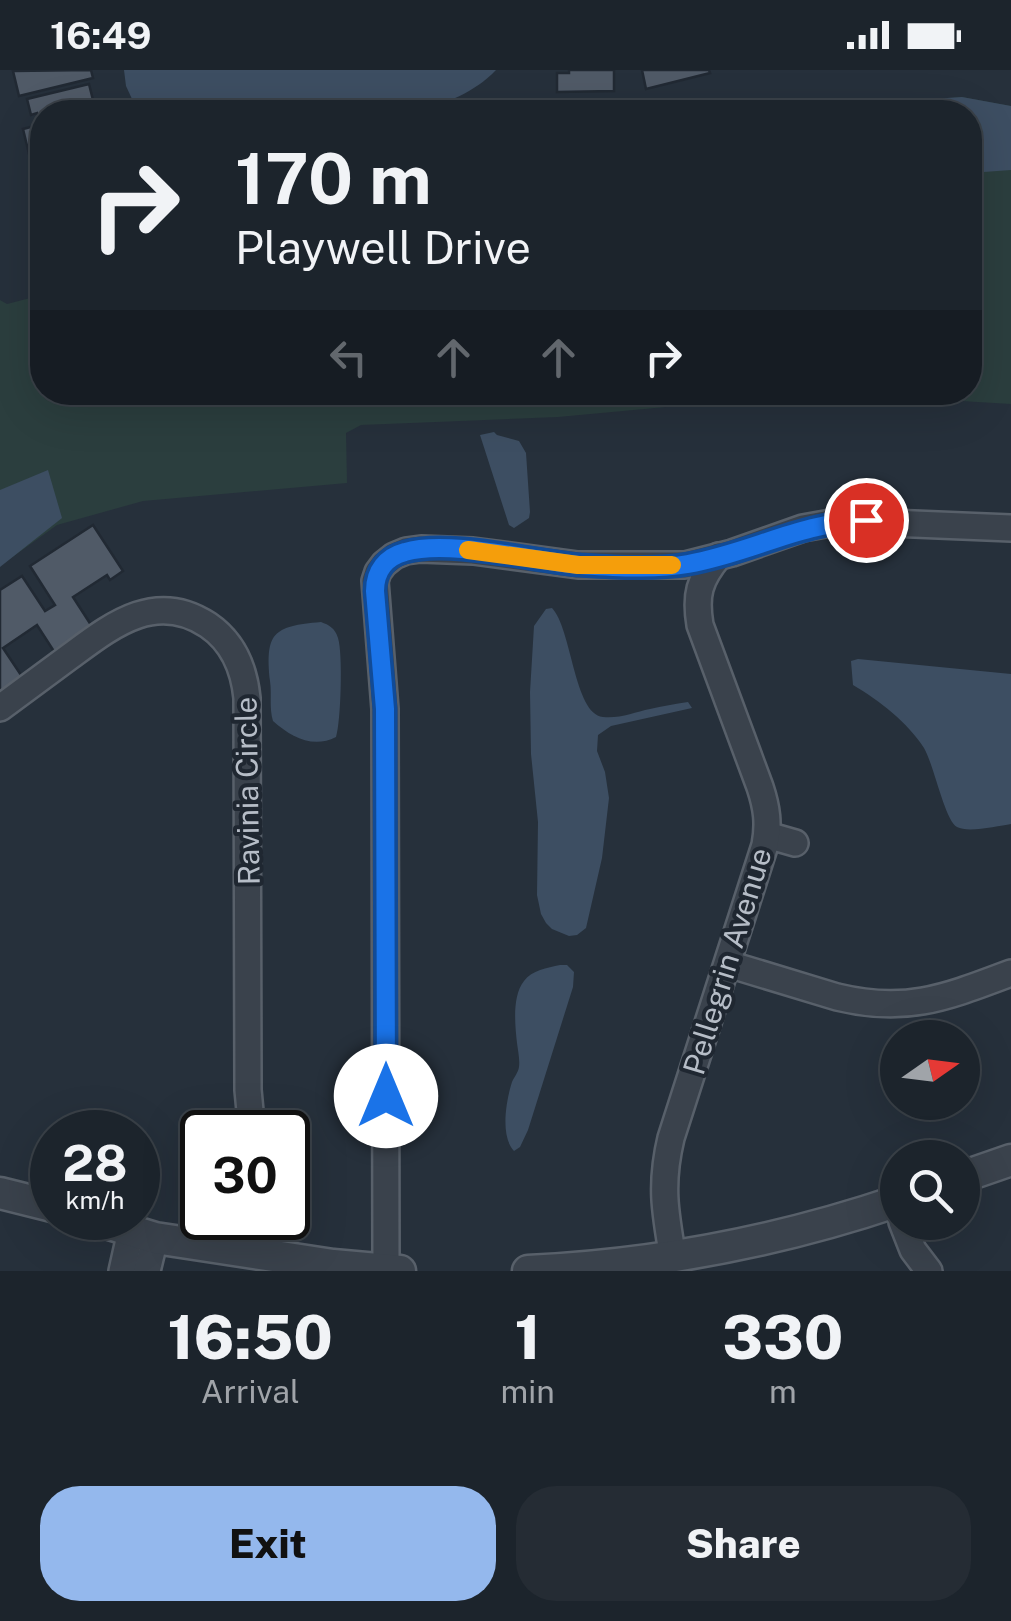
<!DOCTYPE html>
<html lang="en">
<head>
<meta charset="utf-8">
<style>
	:root { --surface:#1c242c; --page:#252c34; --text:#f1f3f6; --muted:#a0a4a9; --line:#3a4148; --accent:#94b8ed }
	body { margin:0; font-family:"Public Sans",sans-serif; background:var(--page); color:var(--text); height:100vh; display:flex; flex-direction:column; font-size:38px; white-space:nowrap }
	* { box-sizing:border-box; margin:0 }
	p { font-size:32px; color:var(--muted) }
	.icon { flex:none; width:55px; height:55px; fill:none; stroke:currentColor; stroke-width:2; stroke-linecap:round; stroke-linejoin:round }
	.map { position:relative; height:1201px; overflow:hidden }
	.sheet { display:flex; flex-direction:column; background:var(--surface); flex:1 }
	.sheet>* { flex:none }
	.hud { position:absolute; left:30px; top:30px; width:952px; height:305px; border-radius:40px; box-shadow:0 10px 40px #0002,0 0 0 2px var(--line); background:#1c242c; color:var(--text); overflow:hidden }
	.needle { width:65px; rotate:76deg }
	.buttons { position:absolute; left:880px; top:950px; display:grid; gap:20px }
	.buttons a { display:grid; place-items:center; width:100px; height:100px; border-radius:50%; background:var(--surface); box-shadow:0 10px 40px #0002,0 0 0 2px var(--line); font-size:50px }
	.speed { position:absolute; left:30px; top:1040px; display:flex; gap:20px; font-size:50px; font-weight:700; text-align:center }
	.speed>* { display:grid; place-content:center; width:130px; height:130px; border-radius:50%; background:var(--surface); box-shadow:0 10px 40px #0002,0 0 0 2px var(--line); line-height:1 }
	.speed small { font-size:25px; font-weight:400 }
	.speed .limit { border:5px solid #111; border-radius:15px; background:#fff; color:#111 }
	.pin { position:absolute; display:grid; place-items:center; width:85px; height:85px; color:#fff; margin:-42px; border:5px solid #fff; border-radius:50%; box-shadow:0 2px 10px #0007 }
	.me { position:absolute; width:110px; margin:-55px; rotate:0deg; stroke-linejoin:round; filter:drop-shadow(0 0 8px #0008) }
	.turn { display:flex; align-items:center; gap:35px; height:210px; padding:0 40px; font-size:45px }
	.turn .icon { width:130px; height:130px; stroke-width:2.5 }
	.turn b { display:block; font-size:70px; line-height:85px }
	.lanes { display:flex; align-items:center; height:95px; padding:0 40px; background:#0003; justify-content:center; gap:50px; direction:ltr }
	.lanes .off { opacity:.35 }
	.eta { display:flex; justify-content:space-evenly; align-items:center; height:170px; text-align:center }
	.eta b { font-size:60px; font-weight:800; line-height:70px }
	.button { display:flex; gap:20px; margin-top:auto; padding:20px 40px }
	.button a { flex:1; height:115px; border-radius:40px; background:var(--accent); color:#111; font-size:40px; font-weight:800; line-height:115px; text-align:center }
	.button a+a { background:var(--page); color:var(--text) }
	.status { display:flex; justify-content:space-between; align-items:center; height:70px; padding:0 50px; background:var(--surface); direction:ltr }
	.status svg { height:28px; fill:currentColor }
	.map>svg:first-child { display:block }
	.green { fill:#2b3e3e }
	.water { fill:#3d4e62 }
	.building { fill:#505a67; stroke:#212933; stroke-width:2.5 }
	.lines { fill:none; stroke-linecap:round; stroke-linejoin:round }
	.minor-casing { stroke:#58606a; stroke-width:30 }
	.tertiary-casing { stroke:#58606a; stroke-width:35 }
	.minor { stroke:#3a424c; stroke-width:25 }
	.tertiary { stroke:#3a424c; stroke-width:30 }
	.route-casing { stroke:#114b97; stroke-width:25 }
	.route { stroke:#1a73e8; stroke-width:18 }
	.slow { stroke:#f59e0b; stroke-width:18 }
	.labels { text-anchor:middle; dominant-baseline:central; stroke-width:8; stroke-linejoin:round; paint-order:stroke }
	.street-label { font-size:30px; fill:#b6bdc7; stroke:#1f2731 }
</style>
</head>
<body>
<div class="status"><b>16:49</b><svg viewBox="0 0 49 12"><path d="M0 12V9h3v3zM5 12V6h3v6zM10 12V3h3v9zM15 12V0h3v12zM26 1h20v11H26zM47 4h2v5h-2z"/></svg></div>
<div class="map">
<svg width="1011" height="1201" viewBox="0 0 1011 1201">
	<rect width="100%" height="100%" fill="#26303b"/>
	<polygon class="green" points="962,27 1011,36 1011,334 928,329 720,332 558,347 361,355 346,363 347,413 143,431 57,455 0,496 0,230 7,234 42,225 42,322 970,322 970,42 727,42 843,37 857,34"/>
	<g class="water">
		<path d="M124 0H496C474 23 446 33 417 42H138L126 16Z"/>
		<polygon points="962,27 1011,36 1011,100 970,103 970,42 836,42 843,37 857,34"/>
		<polygon points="494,362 497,365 519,371 526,383 530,442 529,448 514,458 509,455 480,365"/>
		<polygon points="48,400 62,448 0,497 0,420"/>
		<path d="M552 538C572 559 574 644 603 647 619 649 635 642 650 639 662 636 675 634 688 632L692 638 611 656 598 665 597 681 605 702 609 728 602 788 586 858 577 865 569 866 552 859 546 853 541 844 537 825 538 752 531 684 530 622 534 556 546 539Z"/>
		<path d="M321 552C329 555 335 558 338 568 343 583 341 652 336 667 313 679 291 667 273 651 269 638 272 624 270 611 265 563 273 556 321 552Z"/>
		<path d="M858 589 1011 604V754C998 756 968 763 957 757 945 751 934 695 924 678 908 653 879 630 853 615L851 591Z"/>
		<path d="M560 895H567L574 902 573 917 528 1060 520 1077 514 1081C500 1066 506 1031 512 1012 514 1007 518 1003 519 997 520 990 518 981 517 973 515 955 512 926 524 911 532 900 547 898 560 895Z"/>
	</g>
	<g class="building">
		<polygon points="91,0 93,8 19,26 13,1"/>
		<polygon points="569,0 614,0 614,21 557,22 557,3 569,3"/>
		<polygon points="642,0 709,0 710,3 646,19"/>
		<polygon points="89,14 96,42 42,42 42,52 39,51 37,43 31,45 27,29"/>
		<polygon points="42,54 42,80 29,84 23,59"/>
		<polygon points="93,455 123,501 110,510 107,505 73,527 93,558 55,583 37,555 3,578 23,608 0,623 0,520 22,506 45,541 55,535 30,496"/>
	</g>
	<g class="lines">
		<g class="minor-casing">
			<g id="minor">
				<path d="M0 638C23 621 46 604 69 587 111 556 155 520 208 555 233 572 244 598 247 628L248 1020 252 1062"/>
				<polyline points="767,765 795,773"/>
				<path d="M728 894 837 927C907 944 947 927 1011 903"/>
				<polyline points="902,1152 913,1180 929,1201"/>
				<polyline points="228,1178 233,1148"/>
				<polyline points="256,1182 256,1148"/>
				<path d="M673 1188C665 1142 660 1114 671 1068L765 775C769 754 767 738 760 717L700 555C695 525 699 510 719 486"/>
				<polyline points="386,1200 385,639 375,511 378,502 384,494 394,486 406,481 421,479 473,481 578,495 685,495 732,483 803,458 842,451 1011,458"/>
				<polyline points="122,1201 131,1161"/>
				<polyline points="147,1201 155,1168"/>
			</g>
		</g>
		<g class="tertiary-casing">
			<g id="tertiary">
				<polyline points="962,1107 1011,1090"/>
				<polyline points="0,1123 52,1136"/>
				<polyline points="90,1148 155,1168 333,1195 400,1201"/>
				<path d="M528 1201C655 1195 777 1172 898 1131"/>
			</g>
		</g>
		<use href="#minor" class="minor"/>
		<use href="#tertiary" class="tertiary"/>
	</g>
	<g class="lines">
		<g class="route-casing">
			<path id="route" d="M386 1026 385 639 375 521C375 501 386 487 405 482 448 469 533 491 580 495 612 497 656 500 688 494 751 483 799 453 866 450"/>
		</g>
		<use href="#route" class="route"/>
		<polyline class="slow" points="468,480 578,495 672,495"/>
	</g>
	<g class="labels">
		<g class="street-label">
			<text transform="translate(247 721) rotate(-91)">Ravinia Circle</text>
			<text transform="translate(727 891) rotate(-73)">Pellegrin Avenue</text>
		</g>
	</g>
</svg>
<div class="buttons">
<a><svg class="needle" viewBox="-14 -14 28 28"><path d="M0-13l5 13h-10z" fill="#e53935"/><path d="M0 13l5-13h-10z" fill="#a0a4a9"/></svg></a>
<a><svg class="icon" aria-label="search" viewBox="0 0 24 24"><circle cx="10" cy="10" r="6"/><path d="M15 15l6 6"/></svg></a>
</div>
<div class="speed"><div>28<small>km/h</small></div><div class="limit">30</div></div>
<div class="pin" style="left:866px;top:450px;background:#d93025"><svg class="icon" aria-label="arrive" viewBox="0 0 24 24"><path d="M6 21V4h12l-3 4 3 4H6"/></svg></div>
<svg class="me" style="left:386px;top:1026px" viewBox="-20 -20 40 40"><circle r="19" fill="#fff"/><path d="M0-13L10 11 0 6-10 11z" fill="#1a73e8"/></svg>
<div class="hud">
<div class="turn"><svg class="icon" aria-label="right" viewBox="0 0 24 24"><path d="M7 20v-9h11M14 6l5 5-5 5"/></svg><div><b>170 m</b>Playwell Drive</div></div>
<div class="lanes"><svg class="icon off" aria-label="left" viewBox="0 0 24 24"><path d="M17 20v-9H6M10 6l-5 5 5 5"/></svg><svg class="icon off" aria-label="ahead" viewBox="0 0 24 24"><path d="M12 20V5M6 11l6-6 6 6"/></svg><svg class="icon off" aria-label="ahead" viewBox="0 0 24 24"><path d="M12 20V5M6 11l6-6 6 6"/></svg><svg class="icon" aria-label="right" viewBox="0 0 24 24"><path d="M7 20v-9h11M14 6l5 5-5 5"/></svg></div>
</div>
</div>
<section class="sheet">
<div class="eta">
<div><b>16:50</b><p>Arrival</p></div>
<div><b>1</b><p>min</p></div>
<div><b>330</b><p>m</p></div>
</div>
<div class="button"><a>Exit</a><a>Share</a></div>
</section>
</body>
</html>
